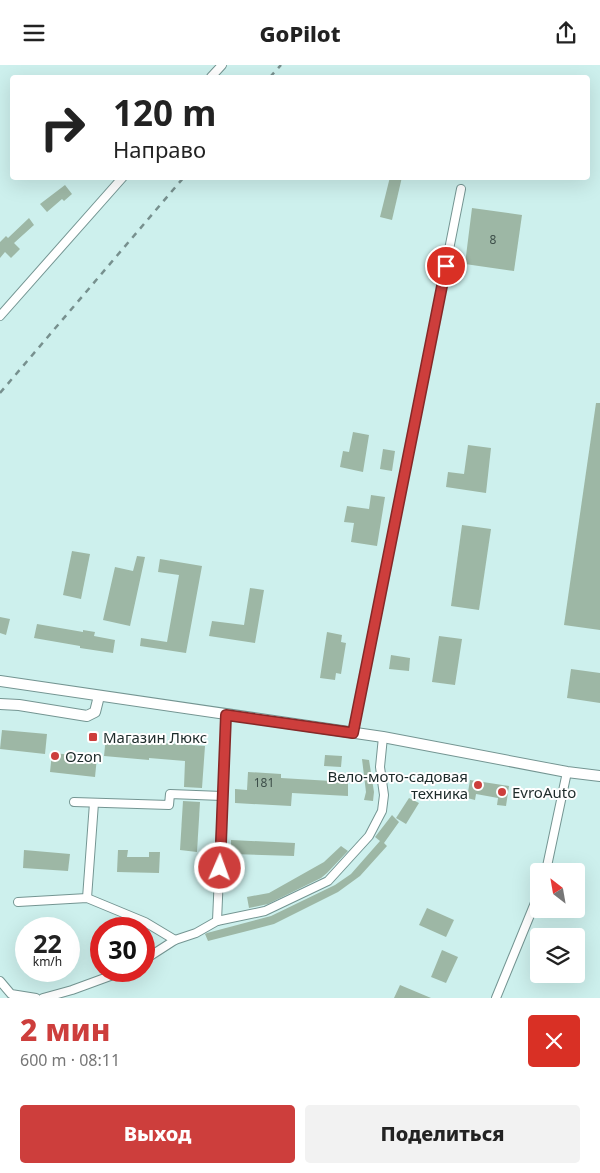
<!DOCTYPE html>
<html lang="ru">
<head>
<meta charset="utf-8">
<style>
	:root { --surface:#fff; --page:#f2f2f2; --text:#222; --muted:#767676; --accent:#cd3e3c }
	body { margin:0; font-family:"Noto Sans",sans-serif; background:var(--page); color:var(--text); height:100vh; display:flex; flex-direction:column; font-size:19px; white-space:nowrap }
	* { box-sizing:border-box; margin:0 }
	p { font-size:16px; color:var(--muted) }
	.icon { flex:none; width:28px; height:28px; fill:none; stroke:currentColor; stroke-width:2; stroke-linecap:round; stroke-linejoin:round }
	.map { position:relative; height:933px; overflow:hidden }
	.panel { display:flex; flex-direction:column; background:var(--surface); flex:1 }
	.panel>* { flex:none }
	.banner { position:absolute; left:10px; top:10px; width:580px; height:105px; border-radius:5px; box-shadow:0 5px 20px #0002; background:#fff; color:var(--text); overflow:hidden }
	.needle { width:32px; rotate:329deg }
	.controls { position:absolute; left:530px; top:798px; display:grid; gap:10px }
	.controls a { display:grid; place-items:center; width:55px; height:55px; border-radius:5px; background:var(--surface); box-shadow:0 5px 20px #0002; font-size:25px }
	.speed { position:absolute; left:15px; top:852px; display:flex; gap:10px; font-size:25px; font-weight:700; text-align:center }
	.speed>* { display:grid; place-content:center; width:65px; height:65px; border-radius:50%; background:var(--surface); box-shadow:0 5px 20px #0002; line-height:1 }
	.speed small { font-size:12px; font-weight:400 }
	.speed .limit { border:8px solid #d22; background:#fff; color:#111 }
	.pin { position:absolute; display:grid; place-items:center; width:42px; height:42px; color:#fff; margin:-21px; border:2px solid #fff; border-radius:50%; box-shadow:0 1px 5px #0007 }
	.me { position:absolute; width:55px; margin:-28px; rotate:2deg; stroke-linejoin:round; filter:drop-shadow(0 0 4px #0008) }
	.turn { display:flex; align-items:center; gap:18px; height:105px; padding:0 20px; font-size:22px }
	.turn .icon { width:65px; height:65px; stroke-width:2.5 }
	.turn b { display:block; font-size:35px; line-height:42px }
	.round { display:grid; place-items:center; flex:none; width:52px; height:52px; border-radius:5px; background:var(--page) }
	.headline { display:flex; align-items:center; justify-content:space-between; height:85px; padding:0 20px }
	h1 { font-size:30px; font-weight:800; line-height:38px; color:var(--accent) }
	.cta { display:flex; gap:10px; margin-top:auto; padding:10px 20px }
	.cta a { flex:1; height:58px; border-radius:5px; background:var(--accent); color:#fff; font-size:20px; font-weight:800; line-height:58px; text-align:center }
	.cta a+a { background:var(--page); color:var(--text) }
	header { display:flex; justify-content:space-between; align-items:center; height:65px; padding:0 20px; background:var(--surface); font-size:22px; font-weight:800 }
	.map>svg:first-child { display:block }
	.building { fill:#9db7a5 }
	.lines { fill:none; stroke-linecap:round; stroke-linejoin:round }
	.street-casing { stroke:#749592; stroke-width:10 }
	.secondary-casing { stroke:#749592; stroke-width:12 }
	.street { stroke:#fff; stroke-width:8 }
	.secondary { stroke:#fff; stroke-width:10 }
	.rail { stroke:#77908e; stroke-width:2.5; stroke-dasharray:6 6; stroke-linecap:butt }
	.route-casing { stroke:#852827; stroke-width:12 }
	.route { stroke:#cd3e3c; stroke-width:9 }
	.poi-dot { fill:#cd3e3c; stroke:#fff; stroke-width:2 }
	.labels { text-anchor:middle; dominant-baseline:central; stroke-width:4; stroke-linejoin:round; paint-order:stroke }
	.number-label { font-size:12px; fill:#3d4e49 }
	.poi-label { font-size:15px; fill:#1d2b2a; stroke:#fff; text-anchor:start }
</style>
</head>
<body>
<header><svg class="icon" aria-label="menu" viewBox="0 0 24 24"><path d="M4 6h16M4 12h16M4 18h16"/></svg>GoPilot<svg class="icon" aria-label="share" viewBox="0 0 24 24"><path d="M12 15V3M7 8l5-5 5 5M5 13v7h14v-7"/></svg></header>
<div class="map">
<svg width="600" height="933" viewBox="0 0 600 933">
	<rect width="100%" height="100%" fill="#cdf0ed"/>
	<g class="building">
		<polygon points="390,112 402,112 392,155 380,152"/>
		<polygon points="65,120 72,129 64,136 62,134 47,147 40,139"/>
		<polygon points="472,143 522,150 514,206 465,199"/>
		<polygon points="29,153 34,160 14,178 20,184 11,193 5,187 0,193 0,177 6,171 8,173"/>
		<polygon points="596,338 600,338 600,565 564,560"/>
		<polygon points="353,367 369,370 363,407 340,402 343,386 349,387"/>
		<polygon points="468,380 491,383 486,428 446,422 448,407 464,409"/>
		<polygon points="383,384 395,386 392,406 380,404"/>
		<polygon points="371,430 385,432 377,481 351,477 354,458 344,457 347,441 369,444"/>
		<polygon points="462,460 491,464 479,545 451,541"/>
		<polygon points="72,486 90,489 81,534 63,530"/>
		<polygon points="137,491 145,492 130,561 103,555 115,502 133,506"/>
		<polygon points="160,494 202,501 186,588 140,581 141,573 167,577 179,510 158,507"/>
		<polygon points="250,523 264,525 255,578 209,571 212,556 244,560"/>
		<polygon points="0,552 10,554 6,570 0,568"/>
		<polygon points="37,559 83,567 83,565 95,567 94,571 115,575 113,588 80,583 80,581 34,573"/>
		<polygon points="327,567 342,570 341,577 346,578 341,609 336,608 335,615 320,613"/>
		<polygon points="439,571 462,574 455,620 432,617"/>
		<polygon points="391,590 410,593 409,606 389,604"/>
		<polygon points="571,604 600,608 600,638 567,633"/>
		<polygon points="2,665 47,669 45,689 0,684"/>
		<polygon points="106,671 151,676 151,677 205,681 202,723 184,722 185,696 149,693 149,695 104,691"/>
		<polygon points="52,688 97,692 95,712 50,707"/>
		<polygon points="325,690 342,691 341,702 324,701"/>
		<polygon points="362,694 369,695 374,727 373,736 364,735 366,727"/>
		<polygon points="248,707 281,709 281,713 348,717 348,731 292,728 291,741 235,738 235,724 247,725"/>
		<polygon points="470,715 509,721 506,741 497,740 498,733 476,729 475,735 467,733"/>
		<polygon points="409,733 419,738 406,759 396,753"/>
		<polygon points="183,736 200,737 197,787 180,785"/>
		<polygon points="392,750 399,757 384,778 387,781 360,811 338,827 274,859 208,876 205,869 207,868 271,851 335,820 351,809 380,776 375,772"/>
		<polygon points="231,775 295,778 294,791 231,789"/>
		<polygon points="341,781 348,786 327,808 321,813 268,839 249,843 247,832 269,828 324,797"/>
		<polygon points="24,785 70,789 68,806 23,803"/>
		<polygon points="118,785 128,785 127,792 149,792 149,787 160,787 159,808 117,807"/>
		<polygon points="427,843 454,855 446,872 419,860"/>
		<polygon points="442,885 458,892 446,918 431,912"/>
		<polygon points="400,920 431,933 394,933"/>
	</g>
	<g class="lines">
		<g class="street-casing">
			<g id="street">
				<polyline points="211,12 222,0"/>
				<polyline points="0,251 123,112"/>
				<polyline points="353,669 461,124"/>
				<polyline points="74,737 169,740 170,729 222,731"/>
				<polyline points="546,806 567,707"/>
				<polyline points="87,833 94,738"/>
				<polyline points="18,837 87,833 145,857 175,875"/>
				<polyline points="217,856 226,650"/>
				<polyline points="144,895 175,875 196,868 217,856 265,846 328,816 369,771 382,746 384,730 380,702 383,672"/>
				<polyline points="0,916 11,929 36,933"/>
				<polyline points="43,933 72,925 124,906"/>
				<polyline points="496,933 539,828"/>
			</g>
		</g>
		<g class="secondary-casing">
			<g id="secondary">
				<polyline points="0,616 383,672 567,707 600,711"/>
				<polyline points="0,639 19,640 87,651 95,647 99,631"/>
			</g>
		</g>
		<use href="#street" class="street"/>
		<use href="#secondary" class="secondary"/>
		<g class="rail">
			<polyline points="270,12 281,0"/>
			<polyline points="0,328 184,112"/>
		</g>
	</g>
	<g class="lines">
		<g class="route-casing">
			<polyline id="route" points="220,803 226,650 353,668 446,201"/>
		</g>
		<use href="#route" class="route"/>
	</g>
	<g class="poi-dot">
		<rect x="88" y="667" width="10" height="10" rx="2.5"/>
		<circle cx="55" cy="691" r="5"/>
		<circle cx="478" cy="720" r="5"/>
		<circle cx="502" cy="727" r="5"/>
	</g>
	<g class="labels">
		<g class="number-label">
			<text x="493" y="174">8</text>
			<text x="264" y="717">181</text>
		</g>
		<g class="poi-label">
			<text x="103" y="672">Магазин Люкс</text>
			<text x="65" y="691">Ozon</text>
			<text x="468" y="711" text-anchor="end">Вело-мото-садовая<tspan x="468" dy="17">техника</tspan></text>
			<text x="512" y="727">EvroAuto</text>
		</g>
	</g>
</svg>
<div class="controls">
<a><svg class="needle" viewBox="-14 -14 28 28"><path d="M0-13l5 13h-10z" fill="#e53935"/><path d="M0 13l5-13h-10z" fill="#767676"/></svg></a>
<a><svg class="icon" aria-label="layers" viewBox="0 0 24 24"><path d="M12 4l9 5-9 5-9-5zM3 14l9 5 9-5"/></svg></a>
</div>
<div class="speed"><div>22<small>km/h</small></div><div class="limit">30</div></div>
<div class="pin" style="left:446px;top:201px;background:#d93025"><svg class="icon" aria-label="arrive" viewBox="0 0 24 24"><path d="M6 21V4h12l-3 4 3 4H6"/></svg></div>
<svg class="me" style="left:220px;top:803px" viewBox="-20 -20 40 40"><circle r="17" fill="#cd3e3c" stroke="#fff" stroke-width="3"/><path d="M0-11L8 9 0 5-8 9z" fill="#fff"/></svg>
<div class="banner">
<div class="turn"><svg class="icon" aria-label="right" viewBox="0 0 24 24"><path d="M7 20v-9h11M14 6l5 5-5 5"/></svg><div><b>120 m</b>Направо</div></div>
</div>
</div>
<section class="panel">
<div class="headline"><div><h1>2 мин</h1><p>600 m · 08:11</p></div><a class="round" style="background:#d93025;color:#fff"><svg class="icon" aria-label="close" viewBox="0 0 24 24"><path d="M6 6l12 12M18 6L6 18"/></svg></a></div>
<div class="cta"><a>Выход</a><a>Поделиться</a></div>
</section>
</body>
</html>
